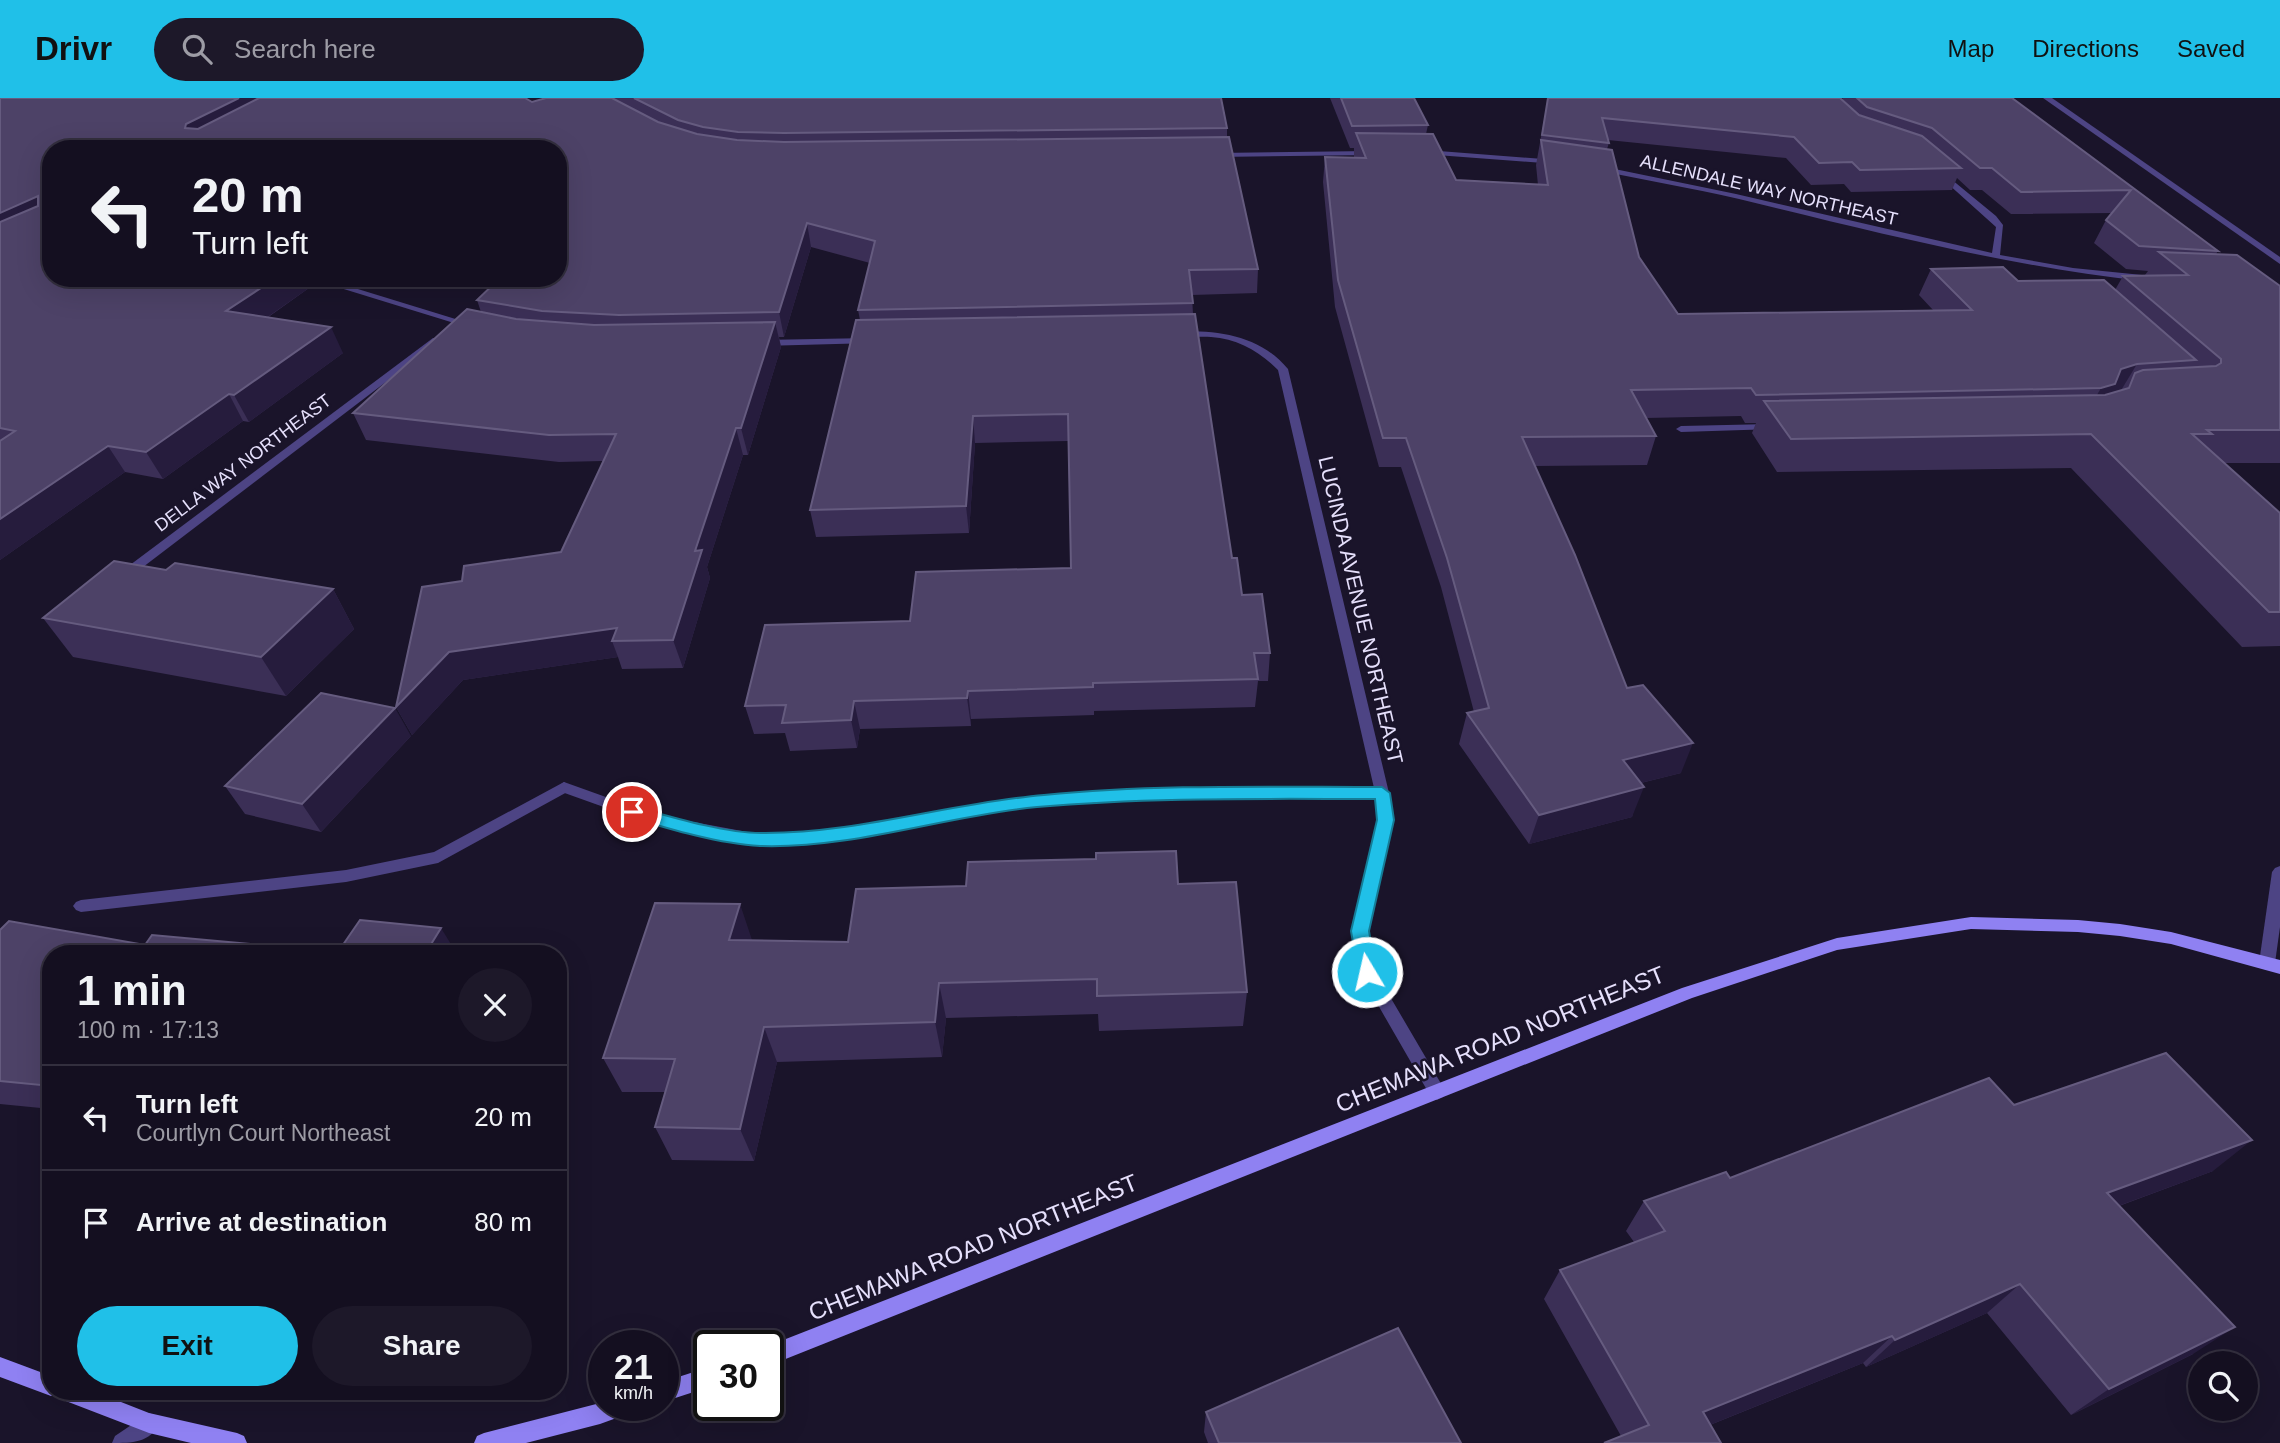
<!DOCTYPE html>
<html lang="en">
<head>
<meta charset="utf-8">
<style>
	:root { --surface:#140f20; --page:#1d1829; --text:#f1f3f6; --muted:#9d9ca5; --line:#332f3e; --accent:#20c0e8 }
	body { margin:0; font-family:Arial,sans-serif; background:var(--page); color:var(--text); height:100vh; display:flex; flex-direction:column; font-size:26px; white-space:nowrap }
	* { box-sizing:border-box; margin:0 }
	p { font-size:23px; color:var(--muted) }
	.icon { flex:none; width:38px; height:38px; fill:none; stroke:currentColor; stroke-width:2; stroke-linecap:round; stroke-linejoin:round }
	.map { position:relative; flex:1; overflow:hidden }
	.drawer { position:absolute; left:42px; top:847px; width:525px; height:455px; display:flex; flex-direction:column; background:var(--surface); border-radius:28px; box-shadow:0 7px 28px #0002,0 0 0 2px var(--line) }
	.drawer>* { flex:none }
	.guide { position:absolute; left:42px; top:42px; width:525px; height:147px; border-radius:28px; box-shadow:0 7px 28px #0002,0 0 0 2px var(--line); background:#140f20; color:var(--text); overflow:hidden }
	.controls { position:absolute; left:2188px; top:1253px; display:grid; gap:14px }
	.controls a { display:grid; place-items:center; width:70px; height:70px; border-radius:50%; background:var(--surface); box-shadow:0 7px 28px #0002,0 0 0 2px var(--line); font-size:35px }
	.speed { position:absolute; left:588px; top:1232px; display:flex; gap:14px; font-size:35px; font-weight:700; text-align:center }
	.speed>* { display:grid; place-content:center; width:91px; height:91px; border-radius:50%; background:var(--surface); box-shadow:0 7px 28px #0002,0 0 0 2px var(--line); line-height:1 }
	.speed small { font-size:18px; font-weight:400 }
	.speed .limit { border:4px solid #111; border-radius:10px; background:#fff; color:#111 }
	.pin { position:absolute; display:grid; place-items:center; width:60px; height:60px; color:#fff; margin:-30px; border:4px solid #fff; border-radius:50%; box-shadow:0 2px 7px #0007 }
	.me { position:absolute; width:77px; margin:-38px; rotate:351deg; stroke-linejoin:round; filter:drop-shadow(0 0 5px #0008) }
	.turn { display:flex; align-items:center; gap:24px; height:147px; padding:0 35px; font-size:32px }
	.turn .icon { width:91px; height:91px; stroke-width:2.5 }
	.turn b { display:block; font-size:49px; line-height:60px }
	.round { display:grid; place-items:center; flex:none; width:74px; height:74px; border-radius:37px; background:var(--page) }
	.summary { display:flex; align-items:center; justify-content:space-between; height:119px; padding:0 35px }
	h1 { font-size:42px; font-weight:700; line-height:52px }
	.primary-button { display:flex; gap:14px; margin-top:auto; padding:14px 35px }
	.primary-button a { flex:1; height:80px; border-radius:42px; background:var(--accent); color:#111; font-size:28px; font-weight:700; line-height:80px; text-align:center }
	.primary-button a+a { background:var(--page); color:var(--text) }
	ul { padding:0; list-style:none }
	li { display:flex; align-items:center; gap:21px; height:105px; padding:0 35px; border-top:2px solid var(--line) }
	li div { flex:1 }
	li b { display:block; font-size:26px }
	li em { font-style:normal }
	header { display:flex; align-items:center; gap:42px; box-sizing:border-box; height:98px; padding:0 35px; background:var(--accent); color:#111 }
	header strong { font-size:33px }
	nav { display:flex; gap:38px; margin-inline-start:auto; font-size:24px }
	.search { width:490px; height:63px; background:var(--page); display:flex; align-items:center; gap:18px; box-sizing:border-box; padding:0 24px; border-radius:38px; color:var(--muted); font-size:26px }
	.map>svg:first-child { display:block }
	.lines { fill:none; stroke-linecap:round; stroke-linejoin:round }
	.service { fill:#4d4484; fill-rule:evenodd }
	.minor { fill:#4d4484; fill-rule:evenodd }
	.tertiary { fill:#4d4484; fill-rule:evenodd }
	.secondary { fill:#8f81f2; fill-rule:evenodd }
	.wall { fill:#3b2f56; fill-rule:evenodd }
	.shaded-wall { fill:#261c3d }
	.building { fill:#4d4267; stroke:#655b7f; stroke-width:2 }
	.route { fill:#20c0e8; stroke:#157d97; stroke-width:2 }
	.labels { text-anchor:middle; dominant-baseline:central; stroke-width:5; stroke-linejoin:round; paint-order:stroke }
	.far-street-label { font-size:18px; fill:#e6e0fc; stroke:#1a142a }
	.street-label { font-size:21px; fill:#e6e0fc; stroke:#1a142a }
	.near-street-label { font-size:24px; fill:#e6e0fc; stroke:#1a142a }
</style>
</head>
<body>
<header>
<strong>Drivr</strong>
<div class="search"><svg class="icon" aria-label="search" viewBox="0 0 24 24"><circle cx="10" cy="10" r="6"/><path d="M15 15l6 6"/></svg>Search here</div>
<nav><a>Map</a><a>Directions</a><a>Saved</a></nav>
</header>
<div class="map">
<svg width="2280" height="1345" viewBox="0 0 2280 1345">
	<rect width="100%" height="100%" fill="#1a142a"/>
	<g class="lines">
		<g class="service">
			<polygon points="564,684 571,689 569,693 438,765 346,784 81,814 76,812 73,808 76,804 81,802 346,772 434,754"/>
			<polygon points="2280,768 2280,829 2275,865 2273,870 2267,872 2261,870 2259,865 2272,774 2275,770"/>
		</g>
		<g class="minor">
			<polygon points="1426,52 1556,62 1560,64 1556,66 1423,56 1423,52"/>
			<polygon points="1371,53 1374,53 1374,57 1216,59 1212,57 1216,55"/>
			<path d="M1600 68 1736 96 1992 155 1996 129 1937 76 1936 74 1940 72 1996 118 2003 127 2000 157 2073 170 2142 177 2146 180 2142 183C2003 167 1874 134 1739 101 1692 90 1644 82 1597 72L1596 70Z"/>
			<polygon points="308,180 322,180 475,227 467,229"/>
			<path d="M1181 233C1222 233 1260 238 1288 271L1389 695 1393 722 1368 833 1375 873 1443 989 1446 994 1443 999 1437 1002 1431 999 1359 874 1352 833 1379 722 1376 700 1117 701 1000 712 834 744 758 748 654 727 559 693 557 689 564 684 656 717 758 736 834 732 1000 702 1117 691 1374 690 1278 272C1259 253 1238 241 1211 239 1200 238 1188 240 1178 238L1176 236Z"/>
			<polygon points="433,240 441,242 126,482 118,482 116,479 118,476"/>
			<polygon points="870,240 875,243 873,245 761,248 756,245 761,242"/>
			<polygon points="1771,326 1776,329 1775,331 1681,334 1676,331 1681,328"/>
			<path d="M149 1315 156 1318 159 1325C151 1345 131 1345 112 1345L115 1338Z"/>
		</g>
		<polygon class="tertiary" points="2043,0 2052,0 2280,159 2280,166"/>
		<g class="secondary">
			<polygon points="1971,819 2078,822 2120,826 2171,834 2280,862 2280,876 2171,846 2120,838 2078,834 1971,831 1837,852 1692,900 768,1268 768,1248 1682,890 1837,840"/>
			<polygon points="0,1259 51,1278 51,1293 93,1293 149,1315 237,1335 244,1338 247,1345 191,1345 149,1335 58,1300 56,1296 51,1298 0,1279"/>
			<polygon points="709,1269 709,1289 663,1304 663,1284"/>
			<polygon points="604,1304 604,1307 636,1307 633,1314 600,1326 526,1345 474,1345 477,1338 484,1335"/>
		</g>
	</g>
	<g class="wall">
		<polygon points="0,0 532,4 546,0 1221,0 1227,30 1227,39 1258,171 1257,195 1192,197 1193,216 1232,460 1242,497 1270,555 1268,583 1258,583 1255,609 1094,613 1094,617 971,621 971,628 860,631 857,650 790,653 785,635 754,636 745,608 910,523 1071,470 1068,343 975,345 969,435 816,439 810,412 860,222 858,212 870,165 811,149 784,239 779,239 781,249 748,357 743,357 707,469 710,480 683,570 622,571 618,559 463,582 412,637 396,609 462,483 561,454 603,363 559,364 366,342 353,315 481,214 477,202 558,180 558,51 51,51 316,185 267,220 343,255 249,324 243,323 163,381 125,374 0,462"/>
		<path d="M1330 0H1414L1428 27 1426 36 1456 82 1538 87 1536 67 1548 0H1843L1841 1 1842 2 1843 0H2012L2218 153 2216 156 2280 188V365H2224L2280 415V548L2242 549 2071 370 1777 374 1752 335 1756 325H1745L1741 318 1646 320 1656 338 1647 367 1535 368 1627 590 1681 675 1641 685 1632 719 1529 746 1459 646 1467 615 1474 614 1441 489 1401 369H1379L1335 209 1323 84 1325 59 1354 60V50H1350ZM1608 42 1786 60 1811 87 1844 86 1851 94 1952 92 1957 80 1970 92H1982L2011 116 2113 115 2106 122 2094 145 2126 171 2148 173 2145 177 2123 178 2115 192 2018 183 1931 171 1919 197 1933 212 1678 216 1639 159 1607 51 1609 45Z"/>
		<polygon points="166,472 333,491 354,531 286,598 73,559 43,520"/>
		<polygon points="411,638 321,734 245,716 225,688"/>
		<polygon points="1178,786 1247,894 1243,928 1099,933 1098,916 946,920 942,959 777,964 754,1063 672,1062 655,1029 665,994 622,994 603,960 752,842 752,843 848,844"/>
		<polygon points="0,832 145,847 338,854 457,856 51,856 51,1011 0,1006"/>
		<polygon points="2014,1007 2213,1073 2119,1108 2193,1256 2071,1317 1987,1215 1866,1269 1863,1265 1710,1327 1621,1338 1544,1201 1560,1172 1634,1144 1626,1133 1644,1103"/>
		<polygon points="1206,1314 1461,1345 1208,1345 1204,1334"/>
	</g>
	<g class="shaded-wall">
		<polygon points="239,0 292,0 197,49 185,30 186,26"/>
		<polygon points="38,98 51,120 0,145 0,115"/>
		<polygon points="807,125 811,149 784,239 779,214"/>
		<polygon points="276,180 314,180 316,185 239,239 226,213"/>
		<polygon points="775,224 781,249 748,357 741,330"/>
		<polygon points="331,229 343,255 249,324 234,297"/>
		<polygon points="2137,266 2120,294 2085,318 2101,290 2121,271"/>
		<polygon points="229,296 243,323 163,381 146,354"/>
		<polygon points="973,318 975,345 969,435 966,408"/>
		<polygon points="736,330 743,357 707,469 710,480 683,570 673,542 695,453"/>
		<polygon points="108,348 125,374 0,462 0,421"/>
		<polygon points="333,491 354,531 286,598 261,559"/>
		<polygon points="617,530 612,543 618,559 463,582 412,637 396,609 449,554"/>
		<polygon points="968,593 971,621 971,628 967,600"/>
		<polygon points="854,603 860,631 857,650 851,622"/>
		<polygon points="395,610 411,638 321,734 302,706"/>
		<polygon points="1693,645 1681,675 1612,692 1623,662"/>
		<polygon points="1644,689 1632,719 1529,746 1539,717"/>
		<polygon points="740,806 752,842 743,878 729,842"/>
		<polygon points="441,830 457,856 425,856"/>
		<polygon points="939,885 946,920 942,959 935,924"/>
		<polygon points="764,929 777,964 754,1063 740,1031"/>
		<polygon points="2252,1042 2213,1073 2072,1125 2107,1095"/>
		<polygon points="2020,1186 1987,1215 1866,1269 1895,1242"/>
		<polygon points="2235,1229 2193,1256 2071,1317 2109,1291"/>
		<polygon points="1892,1238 1863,1265 1680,1339 1703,1314"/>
	</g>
	<g class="building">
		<polygon points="0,0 239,0 186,26 185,30 198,31 259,0 525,0 532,4 546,0 612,0 658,24 697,36 737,42 784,44 1229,39 1258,171 1189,172 1193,205 858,212 875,143 807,125 779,214 619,217 542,213 477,202 500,180 558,180 558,51 51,51 51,180 276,180 226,213 331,229 234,297 229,296 146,354 108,348 0,421 0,343 15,333 0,330 0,124 38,108 38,98 0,115"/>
		<polygon points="634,0 1221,0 1227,30 784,35 738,34 703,29 678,22"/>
		<polygon points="1341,0 1414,0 1428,27 1352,28"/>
		<polygon points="1548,0 1840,0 1859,17 1922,38 1961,70 1860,72 1852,64 1819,65 1794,39 1602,20 1609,45 1542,37"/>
		<polygon points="1857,0 2012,0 2218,153 2139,148 2106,122 2131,92 2021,94 1992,70 1980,70 1932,30 1867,9"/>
		<polygon points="1356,35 1433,36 1456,82 1548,87 1541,42 1612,52 1639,159 1678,216 1972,212 1931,171 2003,169 2018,183 2104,182 2196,262 2137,266 2121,271 2115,286 2101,290 1756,297 1751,290 1631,292 1656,338 1522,339 1575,457 1627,590 1643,587 1693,645 1623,662 1644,689 1539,717 1467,615 1489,610 1447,460 1406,340 1383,340 1338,182 1325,59 1366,60"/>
		<polygon points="2159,154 2237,157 2280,188 2280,332 2207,332 2212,336 2192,336 2280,415 2280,514 2269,514 2091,336 1791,341 1764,303 2105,297 2129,290 2135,275 2143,272 2216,268 2221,265 2221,261 2123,178 2188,177"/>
		<polygon points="467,211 516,221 594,227 775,224 741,330 736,330 695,453 702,452 673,542 612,543 617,530 449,554 396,609 422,489 462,483 464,468 561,454 616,336 549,337 353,315"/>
		<polygon points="1195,216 1232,460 1237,460 1242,497 1262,496 1270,555 1254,555 1258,581 1093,585 1093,589 968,593 967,600 854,603 851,622 782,625 786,607 745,608 765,527 910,523 916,474 1071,470 1068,316 973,318 966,408 810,412 856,222"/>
		<polygon points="114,463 166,472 175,465 333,491 261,559 43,520"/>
		<polygon points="321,595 395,610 302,706 225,688"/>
		<polygon points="1176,753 1178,786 1236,784 1247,894 1097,898 1097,881 939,885 935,924 764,929 740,1031 655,1029 675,961 603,960 655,805 740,806 729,842 848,844 856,791 966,788 968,764 1096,761 1096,755"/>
		<polygon points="360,822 441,830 425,856 51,856 51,988 0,983 0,832 9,823 145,847 152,837 338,854"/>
		<polygon points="2166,955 2252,1042 2107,1095 2235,1229 2109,1291 2020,1186 1895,1242 1892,1238 1703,1314 1721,1345 1604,1345 1649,1327 1560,1172 1665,1133 1644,1103 1726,1074 1730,1080 1989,980 2014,1007"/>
		<polygon points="1398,1230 1461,1345 1219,1345 1206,1314"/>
	</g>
	<path class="route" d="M1382 689 1390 695 1394 722 1369 833 1376 874 1374 880 1367 882 1361 880 1358 874 1351 833 1377 722 1375 701C1262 701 1149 699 1037 709 944 718 854 751 760 748 718 746 666 730 626 718L623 714 632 708C668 718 723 735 761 735 857 736 949 705 1044 697 1156 686 1269 689 1382 689Z"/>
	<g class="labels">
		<g class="far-street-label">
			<text transform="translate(1769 92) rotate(13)">ALLENDALE WAY NORTHEAST</text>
			<text transform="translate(243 365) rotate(-37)">DELLA WAY NORTHEAST</text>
		</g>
		<g class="street-label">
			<text transform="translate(1361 512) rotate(77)">LUCINDA AVENUE NORTHEAST</text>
		</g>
		<g class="near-street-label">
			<text transform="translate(1500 941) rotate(-22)">CHEMAWA ROAD NORTHEAST</text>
			<text transform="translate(973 1149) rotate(-22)">CHEMAWA ROAD NORTHEAST</text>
		</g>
	</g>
</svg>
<div class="controls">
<a><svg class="icon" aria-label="search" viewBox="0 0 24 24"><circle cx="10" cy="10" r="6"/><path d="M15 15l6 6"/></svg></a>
</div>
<div class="speed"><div>21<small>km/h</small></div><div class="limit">30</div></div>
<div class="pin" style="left:632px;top:714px;background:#d93025"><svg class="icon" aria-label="arrive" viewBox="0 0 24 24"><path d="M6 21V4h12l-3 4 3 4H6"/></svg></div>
<svg class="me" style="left:1367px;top:874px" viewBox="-20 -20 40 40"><circle r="17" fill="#20c0e8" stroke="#fff" stroke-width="3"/><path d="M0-11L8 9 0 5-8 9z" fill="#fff"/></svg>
<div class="guide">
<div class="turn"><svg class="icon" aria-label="left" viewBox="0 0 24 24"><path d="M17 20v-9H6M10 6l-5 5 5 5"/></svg><div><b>20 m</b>Turn left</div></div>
</div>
<section class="drawer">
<div class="summary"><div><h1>1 min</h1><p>100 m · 17:13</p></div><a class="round"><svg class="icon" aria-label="close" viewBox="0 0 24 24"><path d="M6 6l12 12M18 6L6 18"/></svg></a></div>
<ul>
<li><svg class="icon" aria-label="left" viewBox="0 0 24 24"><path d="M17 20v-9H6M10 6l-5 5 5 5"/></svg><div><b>Turn left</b><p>Courtlyn Court Northeast</p></div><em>20 m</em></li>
<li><svg class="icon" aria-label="arrive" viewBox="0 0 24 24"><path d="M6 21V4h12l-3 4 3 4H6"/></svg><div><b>Arrive at destination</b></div><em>80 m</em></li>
</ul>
<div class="primary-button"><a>Exit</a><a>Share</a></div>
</section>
</div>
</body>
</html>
